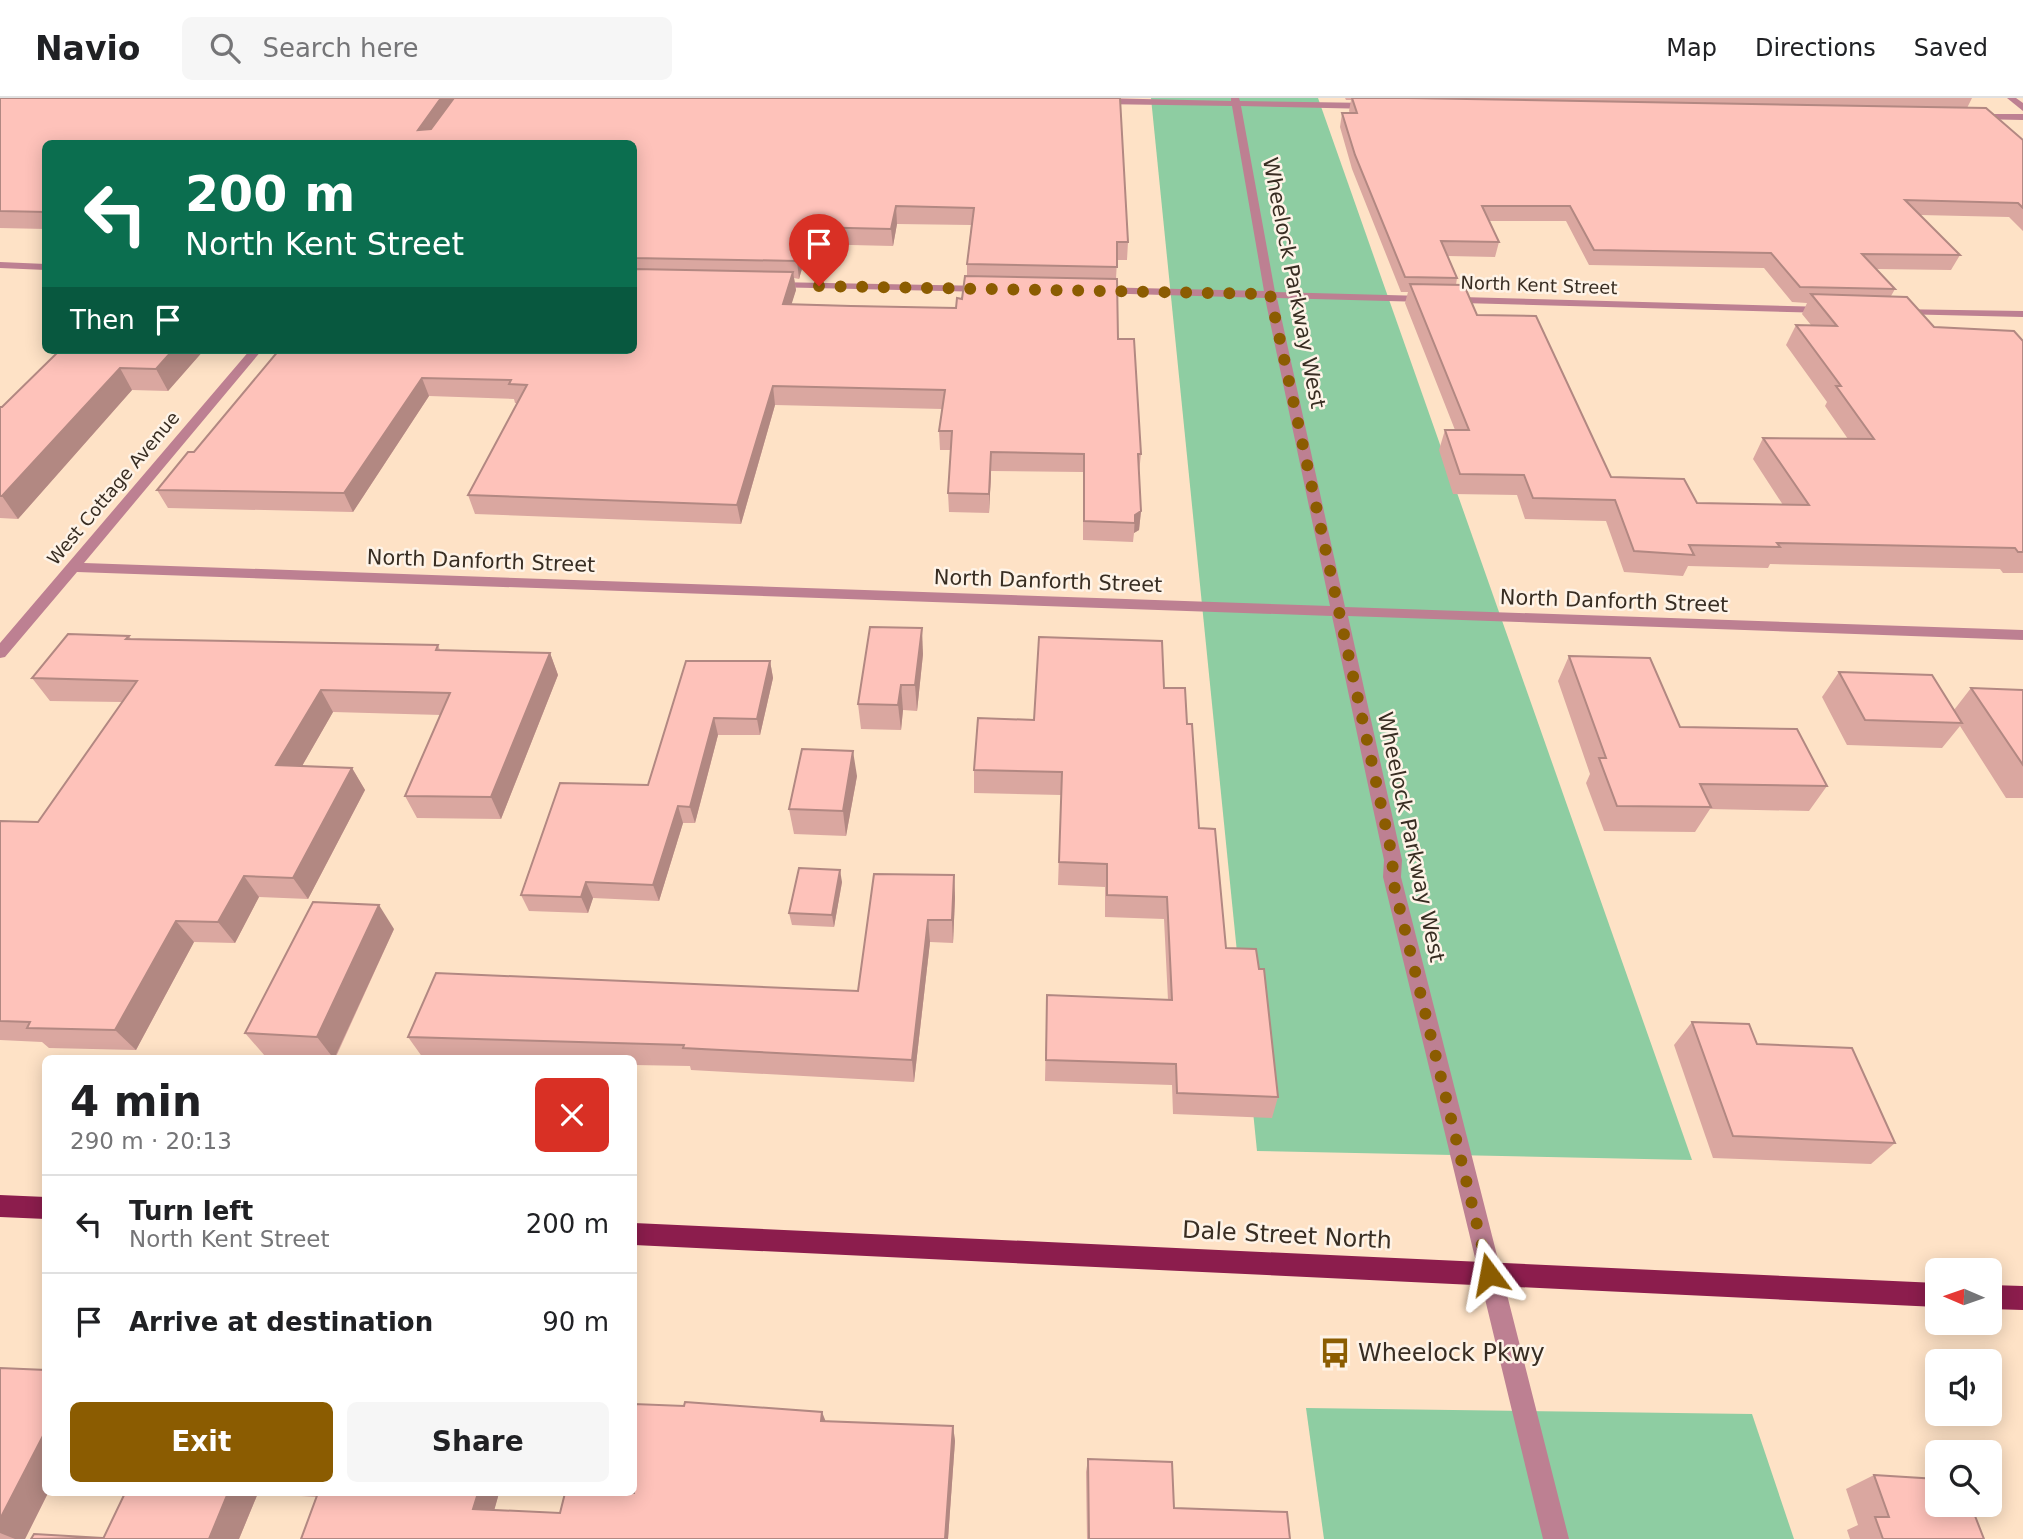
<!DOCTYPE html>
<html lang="en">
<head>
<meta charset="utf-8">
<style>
	:root { --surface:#fff; --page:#f6f6f6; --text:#202124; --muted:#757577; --line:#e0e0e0; --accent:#8b5c01 }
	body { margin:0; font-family:"DejaVu Sans",sans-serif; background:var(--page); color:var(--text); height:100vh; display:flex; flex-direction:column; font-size:26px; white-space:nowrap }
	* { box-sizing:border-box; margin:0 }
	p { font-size:23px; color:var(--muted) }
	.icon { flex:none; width:38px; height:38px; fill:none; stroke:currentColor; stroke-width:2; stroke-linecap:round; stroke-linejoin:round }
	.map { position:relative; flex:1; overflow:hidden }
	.panel { position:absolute; left:42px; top:957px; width:595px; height:441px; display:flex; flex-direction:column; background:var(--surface); border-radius:10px; box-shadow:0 4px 18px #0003 }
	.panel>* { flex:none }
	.banner { position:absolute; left:42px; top:42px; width:595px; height:214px; border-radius:10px; box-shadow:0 4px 18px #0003; background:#0b6e4f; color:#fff; overflow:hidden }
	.needle { width:46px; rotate:272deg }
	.tools { position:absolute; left:1925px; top:1160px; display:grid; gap:14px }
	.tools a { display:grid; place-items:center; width:77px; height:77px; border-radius:10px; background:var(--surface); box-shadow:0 4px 18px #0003; font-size:35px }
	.pin { position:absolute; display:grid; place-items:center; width:60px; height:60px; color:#fff; margin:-72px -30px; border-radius:50% 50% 50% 0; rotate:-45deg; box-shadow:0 0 7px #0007 }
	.pin .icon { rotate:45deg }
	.me { position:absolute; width:77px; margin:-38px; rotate:347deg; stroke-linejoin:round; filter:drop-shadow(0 0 5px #0008) }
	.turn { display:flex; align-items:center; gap:24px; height:147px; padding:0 28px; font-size:32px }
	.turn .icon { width:91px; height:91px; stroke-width:2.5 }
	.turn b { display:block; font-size:49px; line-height:60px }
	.then { display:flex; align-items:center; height:66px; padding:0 28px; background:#0003; gap:14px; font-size:26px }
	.round { display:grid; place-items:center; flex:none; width:74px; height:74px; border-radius:10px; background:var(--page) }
	.head { display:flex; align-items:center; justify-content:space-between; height:119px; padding:0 28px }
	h1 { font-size:42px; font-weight:700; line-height:52px }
	.action { display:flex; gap:14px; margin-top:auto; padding:14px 28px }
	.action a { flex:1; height:80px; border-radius:10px; background:var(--accent); color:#fff; font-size:28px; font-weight:700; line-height:80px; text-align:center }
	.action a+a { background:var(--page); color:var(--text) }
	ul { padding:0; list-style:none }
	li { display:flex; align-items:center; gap:21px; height:98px; padding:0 28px; border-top:2px solid var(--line) }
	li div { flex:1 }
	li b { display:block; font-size:26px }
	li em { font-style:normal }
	header { display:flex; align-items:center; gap:42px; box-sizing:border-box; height:98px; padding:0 35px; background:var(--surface); border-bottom:2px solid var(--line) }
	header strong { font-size:33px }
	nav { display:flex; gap:38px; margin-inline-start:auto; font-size:24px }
	.search { width:490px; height:63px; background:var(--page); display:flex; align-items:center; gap:18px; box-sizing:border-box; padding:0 24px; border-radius:10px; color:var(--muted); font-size:26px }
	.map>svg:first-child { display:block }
	.green { fill:#8ecda2 }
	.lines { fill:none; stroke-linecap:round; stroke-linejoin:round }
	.minor { fill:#bd8092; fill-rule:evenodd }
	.major { fill:#8c1d4d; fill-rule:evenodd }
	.wall { fill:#daa7a0; fill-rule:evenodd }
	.shaded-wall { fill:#b28882 }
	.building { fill:#fec2ba; stroke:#b28882; stroke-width:2 }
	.route { stroke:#8b5c01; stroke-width:12; stroke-dasharray:0 21.6 }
	.labels { text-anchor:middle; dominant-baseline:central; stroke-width:5; stroke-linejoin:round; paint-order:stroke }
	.far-street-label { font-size:18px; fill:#382d22; stroke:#fef3e7 }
	.street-label { font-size:21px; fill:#382d22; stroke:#fef3e7 }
	.near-street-label { font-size:24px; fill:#382d22; stroke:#fef3e7 }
	.near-poi-label { font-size:24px; fill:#382d22; stroke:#fef3e7; text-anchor:start }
</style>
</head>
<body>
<header>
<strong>Navio</strong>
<div class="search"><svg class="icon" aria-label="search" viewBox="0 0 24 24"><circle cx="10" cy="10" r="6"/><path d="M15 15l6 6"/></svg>Search here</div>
<nav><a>Map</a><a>Directions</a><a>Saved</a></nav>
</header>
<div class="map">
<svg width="2023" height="1441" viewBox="0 0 2023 1441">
	<rect width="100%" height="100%" fill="#fee2c6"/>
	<g class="green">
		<polygon points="1151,0 1318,0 1692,1062 1257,1053"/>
		<polygon points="1306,1310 1752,1316 1794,1441 1324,1441"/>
	</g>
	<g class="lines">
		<g class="minor">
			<polygon points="1231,0 1239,0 1240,3 1372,5 1376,8 1372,11 1241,8 1275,194 1827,209 1833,212 1827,215 1277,200 1345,509 2023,532 2023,542 1348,518 1402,762 1401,779 1569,1441 1543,1441 1383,779 1384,762 1332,518 77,474 5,559 0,560 0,545 250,252 262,252 84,465 1330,508 1265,200 1096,195 1090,192 1096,189 1264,193 1232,8 1099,6 1095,3 1099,0 1231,3"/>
			<polygon points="2007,0 2016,0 2023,5 2023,13"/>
			<polygon points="1971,16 2023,16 2023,22 1974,21 1971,20"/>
			<polygon points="0,164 46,166 46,172 0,170"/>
			<polygon points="774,184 987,188 993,191 987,194 770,189 768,187"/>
			<polygon points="1893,211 2023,213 2023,219 1897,216 1893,215"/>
		</g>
		<g class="major">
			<polygon points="0,1097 46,1099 46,1121 0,1119"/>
			<polygon points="634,1125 1937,1185 1937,1209 634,1147"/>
			<polygon points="1990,1187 2023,1188 2023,1212 1990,1211"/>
		</g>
	</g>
	<g class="wall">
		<path d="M0 0H1120L1128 144 1127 162H1117L1116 181 1118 241 1141 356 1139 375 1141 413 1139 432 1134 435 1133 444 1083 442V374L991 373 989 415 949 414 948 395 951 352H940L939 333 942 311 775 307 741 426 475 416 468 397 517 305H515L514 301 429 298 353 414 168 410 157 392 194 354 279 252H634V46H46V131L0 130ZM897 126 971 127 967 166V178L962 201 956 210 791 206 796 192 794 180 799 181 809 146 893 148Z"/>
		<path d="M1345 0H1972L1967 10 2023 42V133L2009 119 1920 117 1960 157 1951 172 1876 171 1895 191 1891 198 1934 229 2023 243V475H2003L2000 471 1770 466 1768 470 1688 468 1683 478 1624 474 1606 423 1525 421 1517 397 1453 396 1439 352 1445 332H1455L1405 205 1408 194H1401L1352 71 1340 29 1342 15H1350L1349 13 1351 2H1346ZM1489 123H1566L1589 167 1764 170 1792 204 1807 205 1802 216 1811 227H1796L1786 247 1827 304 1825 308 1848 341 1763 340 1753 361 1783 407 1697 405 1611 379 1477 217 1456 187 1457 180 1448 158 1495 159 1499 144Z"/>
		<polygon points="60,252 204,252 168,293 132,292 18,421 0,420 0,309 2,309"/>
		<polygon points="129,538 131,541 438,547 440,552 550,555 558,577 501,721 417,720 405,698 441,617 333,614 302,668 352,670 365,692 308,801 259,799 235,845 194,844 136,952 49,950 42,944 0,942 0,723 38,724 122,604 50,603 32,580"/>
		<polygon points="923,556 917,613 903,612 901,632 861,631 858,606"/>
		<polygon points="1569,558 1680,629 1827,688 1809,713 1710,711 1695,734 1604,733 1586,685 1590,676 1558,583"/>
		<polygon points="770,563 773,580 760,637 718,637 695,725 683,725 659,803 593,800 588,815 529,813 521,797 648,687"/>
		<polygon points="1839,574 1954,612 1971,590 2023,592 2023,700 2006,700 1960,628 1942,650 1847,647 1822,599"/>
		<polygon points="1164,590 1187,626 1199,730 1226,850 1259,871 1278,999 1272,1020 1173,1016 1172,987 1045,983 1047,897 1168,902 1164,821 1105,819 1105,789 1058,787 1061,697 974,695 974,672 1034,622"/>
		<polygon points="857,678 846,738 794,736 789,711"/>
		<polygon points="954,777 955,800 953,845 930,844 914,984 691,972 690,968 634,967 634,961 423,960 408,939 858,893"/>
		<polygon points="842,784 834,829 792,827 789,815"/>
		<polygon points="394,831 335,961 265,958 245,935"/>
		<polygon points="1692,924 1757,946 1895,1045 1871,1066 1713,1060 1674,947"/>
		<polygon points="0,1270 46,1395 48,1395 25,1441 0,1441"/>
		<polygon points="826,1323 953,1328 955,1343 948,1441 301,1441 316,1399 258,1395 239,1441 31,1441 103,1440 125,1395 499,1395 494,1412 560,1415"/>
		<polygon points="1088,1361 1174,1410 1290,1441 1087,1441 1086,1374"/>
		<polygon points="1874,1377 1963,1418 1984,1441 1850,1441 1847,1432 1858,1427 1846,1391"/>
	</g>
	<g class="shaded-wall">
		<polygon points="441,0 458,0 425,46 418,32"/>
		<polygon points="896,108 897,126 893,148 891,131"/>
		<polygon points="807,129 809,146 799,181 797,163"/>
		<polygon points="793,174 796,192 786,224 783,206"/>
		<polygon points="173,252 204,252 168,293 156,271"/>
		<polygon points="120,270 132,292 18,421 2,398"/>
		<polygon points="422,280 429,298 353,414 344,395"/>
		<polygon points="773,288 775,307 741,426 737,407"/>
		<polygon points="991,354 991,373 989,415 989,396"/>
		<polygon points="1141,413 1139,432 1134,435 1135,417"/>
		<polygon points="922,530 923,556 917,613 915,587"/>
		<polygon points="550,555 558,577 501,721 491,699"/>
		<polygon points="770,563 773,580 760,637 757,621"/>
		<polygon points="901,587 903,612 901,632 898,607"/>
		<polygon points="321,592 333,614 290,689 276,667"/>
		<polygon points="714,620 718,637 695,725 690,709"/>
		<polygon points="853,653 857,678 846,738 843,713"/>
		<polygon points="352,670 365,692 308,801 293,780"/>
		<polygon points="678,708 683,725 659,803 653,787"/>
		<polygon points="840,772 842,784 834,829 832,817"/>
		<polygon points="954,777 955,800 953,845 952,822"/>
		<polygon points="244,778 259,799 235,845 218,824"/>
		<polygon points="586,784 593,800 588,815 581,799"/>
		<polygon points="379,807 394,831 334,961 317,939"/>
		<polygon points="928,822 930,844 914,984 912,962"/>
		<polygon points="176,823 194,844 136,952 115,932"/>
		<polygon points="822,1314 828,1329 821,1323"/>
		<polygon points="953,1328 955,1343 948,1441 945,1441"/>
		<polygon points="46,1332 46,1395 48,1395 25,1441 15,1441 0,1435 0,1421"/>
		<polygon points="228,1395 258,1395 239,1441 209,1441"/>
		<polygon points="478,1395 499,1395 491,1424 473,1411"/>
	</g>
	<g class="building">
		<polygon points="0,0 441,0 418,32 431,31 454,0 1120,0 1128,144 1117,144 1117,169 967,166 974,110 896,108 891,131 807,129 797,163 634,160 634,46 46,46 46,114 0,113"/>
		<polygon points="1352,0 1408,0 1986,10 2023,42 2023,110 2018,105 1905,102 1960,157 1862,156 1895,191 1800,189 1771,155 1594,152 1570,108 1482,108 1499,144 1441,143 1457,180 1405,179 1355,57 1342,15 1357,15"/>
		<polygon points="634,171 793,174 783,206 851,208 956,210 957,200 962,201 965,178 1117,181 1118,241 1134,241 1141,356 1138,356 1141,413 1135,417 1135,425 1084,423 1084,356 991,354 989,396 948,395 952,333 939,333 945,292 773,288 737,407 468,397 527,287 509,286 511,282 422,280 344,395 157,392 188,354 194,354 279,252 634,252"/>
		<polygon points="1410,186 1464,187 1477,217 1536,218 1611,379 1684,381 1697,405 1809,407 1763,340 1874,341 1836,288 1841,288 1796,227 1837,228 1811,196 1907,199 1934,229 2014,233 2023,243 2023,454 2018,454 2015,450 1777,445 1780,449 1689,447 1694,457 1634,453 1615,402 1533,400 1524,377 1460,376 1445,332 1469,332"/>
		<polygon points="60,252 173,252 156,271 120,270 2,398 0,398 0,309 2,309"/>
		<polygon points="870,529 922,530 915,587 901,587 898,607 858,606"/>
		<polygon points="68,536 129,538 126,541 438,547 436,552 550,555 491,699 405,698 450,595 321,592 276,667 352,670 293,780 244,778 218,824 176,823 115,932 27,930 30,924 0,923 0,723 38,724 137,583 32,580"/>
		<polygon points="1039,539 1162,543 1164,590 1185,590 1187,626 1192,626 1199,730 1215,731 1226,850 1256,851 1259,871 1264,871 1278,999 1177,995 1176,966 1046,962 1047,897 1172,902 1167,799 1107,797 1107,766 1059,764 1062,674 974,672 978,620 1034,622"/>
		<polygon points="1569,558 1650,560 1680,629 1797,631 1827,688 1700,686 1711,709 1617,708 1599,660 1606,660"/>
		<polygon points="686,563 770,563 757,621 714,620 690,709 678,708 653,787 586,784 581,799 521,797 560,685 648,687"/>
		<polygon points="1839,574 1932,577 1962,625 1865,622"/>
		<polygon points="1971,590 2023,592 2023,667"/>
		<polygon points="802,651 853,653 843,713 789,711"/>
		<polygon points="799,770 840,772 832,817 789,815"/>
		<polygon points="874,776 954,777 952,822 928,822 912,962 683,950 684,947 408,939 436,875 858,893"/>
		<polygon points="313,804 379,807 317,939 245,935"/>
		<polygon points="1692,924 1749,926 1757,946 1852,950 1895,1045 1733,1038"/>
		<polygon points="0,1270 46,1272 46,1332 0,1421"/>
		<polygon points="685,1304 822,1314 821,1323 953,1328 945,1441 301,1441 318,1395 478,1395 473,1411 560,1415 565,1395 634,1395 634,1306 684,1308"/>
		<polygon points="1088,1361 1172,1364 1174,1410 1287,1414 1290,1441 1089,1441"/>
		<polygon points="1874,1377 1937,1381 1937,1407 1958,1407 1963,1418 1975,1418 1984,1441 1883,1441 1875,1419 1889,1419"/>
		<polygon points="125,1395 228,1395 209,1441 103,1441"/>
		<polygon points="34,1436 103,1440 31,1441"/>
	</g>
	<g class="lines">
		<polyline class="route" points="819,188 1270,196 1393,762 1392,779 1489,1176"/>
	</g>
	<defs>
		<g id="bus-bare" transform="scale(2.415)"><path d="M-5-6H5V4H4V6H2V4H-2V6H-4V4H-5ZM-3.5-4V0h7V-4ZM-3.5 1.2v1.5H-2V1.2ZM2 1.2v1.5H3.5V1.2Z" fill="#8b5c01" stroke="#fef3e7" stroke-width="2.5" paint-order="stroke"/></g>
	</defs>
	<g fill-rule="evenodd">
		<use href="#bus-bare" x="1335" y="1255"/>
	</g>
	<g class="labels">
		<g class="far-street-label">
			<text transform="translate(1539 187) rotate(2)">North Kent Street</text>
			<text transform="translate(113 390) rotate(-50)">West Cottage Avenue</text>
		</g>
		<g class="street-label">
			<text transform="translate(1294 185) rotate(79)">Wheelock Parkway West</text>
			<text transform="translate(481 463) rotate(2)">North Danforth Street</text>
			<text transform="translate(1048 483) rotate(2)">North Danforth Street</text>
			<text transform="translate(1614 503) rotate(2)">North Danforth Street</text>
			<text transform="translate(1411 739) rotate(78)">Wheelock Parkway West</text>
		</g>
		<g class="near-street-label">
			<text transform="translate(1287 1137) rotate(3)">Dale Street North</text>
		</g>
		<g class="near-poi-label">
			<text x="1358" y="1255">Wheelock Pkwy</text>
		</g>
	</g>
</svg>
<div class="tools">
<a><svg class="needle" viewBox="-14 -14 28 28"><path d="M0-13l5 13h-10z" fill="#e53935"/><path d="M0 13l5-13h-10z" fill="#757577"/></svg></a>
<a><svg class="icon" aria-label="sound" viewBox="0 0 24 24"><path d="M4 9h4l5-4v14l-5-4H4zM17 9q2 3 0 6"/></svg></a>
<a><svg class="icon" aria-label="search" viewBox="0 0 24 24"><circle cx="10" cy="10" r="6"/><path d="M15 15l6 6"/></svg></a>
</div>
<div class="pin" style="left:819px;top:188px;background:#d93025"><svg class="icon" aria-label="arrive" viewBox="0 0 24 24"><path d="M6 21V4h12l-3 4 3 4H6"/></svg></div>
<svg class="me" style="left:1489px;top:1176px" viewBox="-20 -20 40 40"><path d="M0-17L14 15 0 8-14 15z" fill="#8b5c01" stroke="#fff" stroke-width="4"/></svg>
<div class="banner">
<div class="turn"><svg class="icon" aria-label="left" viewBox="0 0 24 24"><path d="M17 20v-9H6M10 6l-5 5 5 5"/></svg><div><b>200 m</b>North Kent Street</div></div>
<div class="then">Then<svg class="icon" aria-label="arrive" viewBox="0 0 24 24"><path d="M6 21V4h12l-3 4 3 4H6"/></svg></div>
</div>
<section class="panel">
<div class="head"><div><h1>4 min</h1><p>290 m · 20:13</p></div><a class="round" style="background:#d93025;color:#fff"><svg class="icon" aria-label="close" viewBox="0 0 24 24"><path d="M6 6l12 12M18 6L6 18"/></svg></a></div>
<ul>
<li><svg class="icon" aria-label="left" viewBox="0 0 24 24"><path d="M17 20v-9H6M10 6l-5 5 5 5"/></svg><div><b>Turn left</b><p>North Kent Street</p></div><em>200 m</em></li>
<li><svg class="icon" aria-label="arrive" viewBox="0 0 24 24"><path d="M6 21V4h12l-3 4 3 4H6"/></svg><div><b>Arrive at destination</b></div><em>90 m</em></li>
</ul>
<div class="action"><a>Exit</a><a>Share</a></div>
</section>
</div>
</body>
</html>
